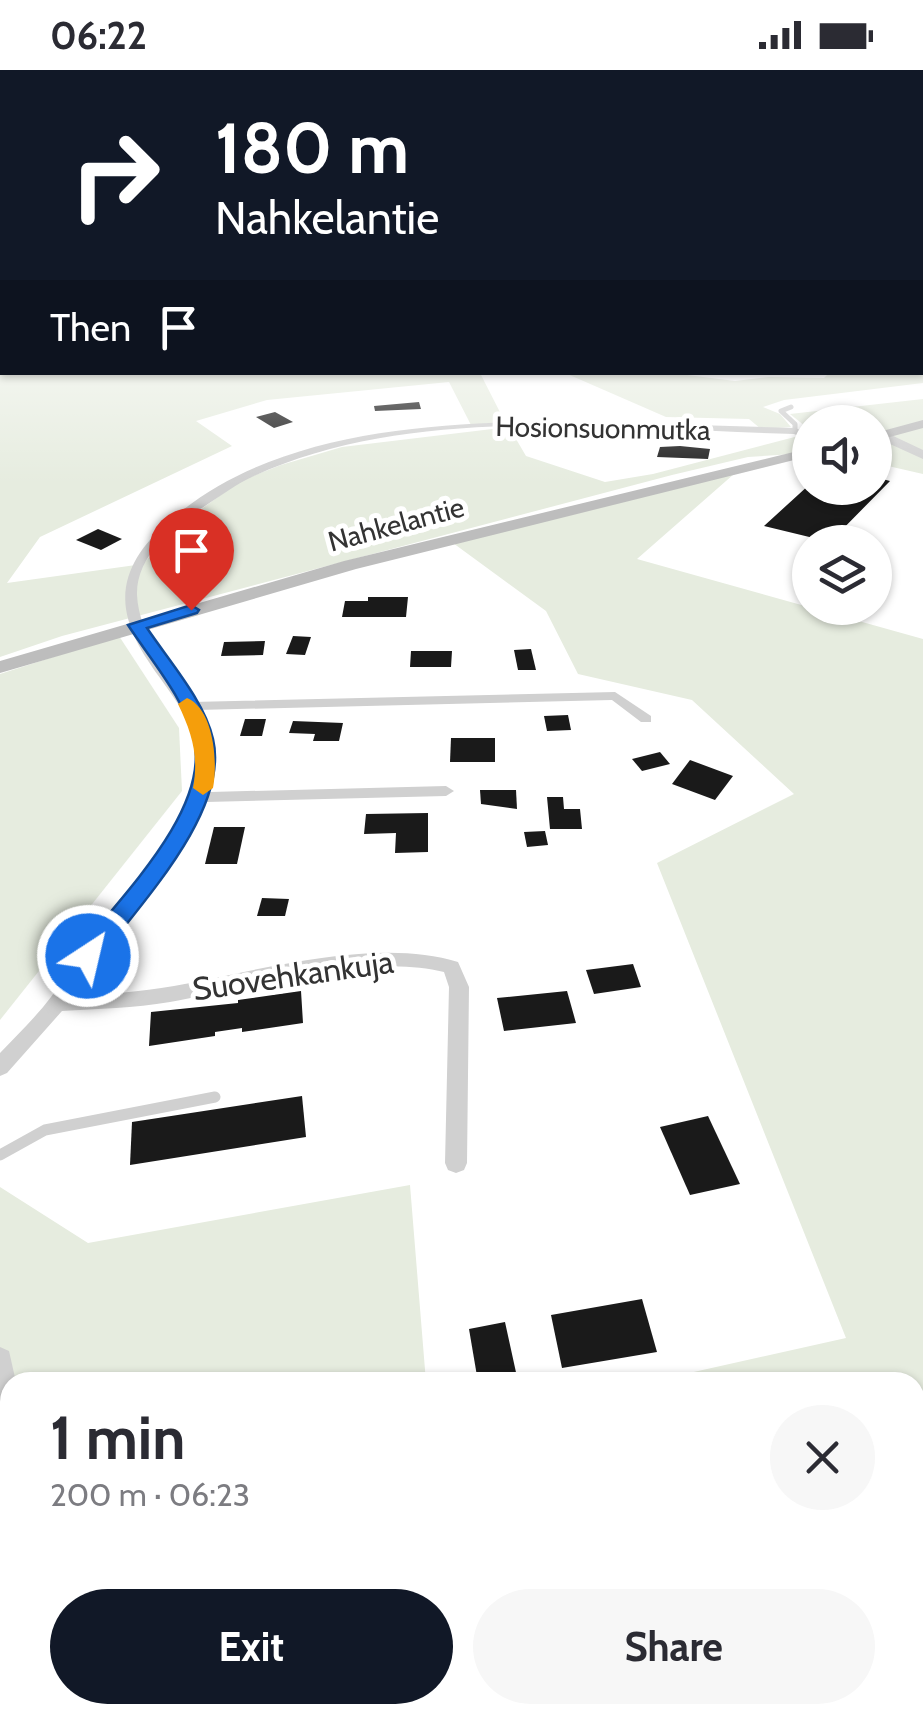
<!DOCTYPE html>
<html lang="en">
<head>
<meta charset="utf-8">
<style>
	:root { --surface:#fff; --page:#f7f7f7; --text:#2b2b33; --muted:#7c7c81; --accent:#111827 }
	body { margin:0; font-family:Cabin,sans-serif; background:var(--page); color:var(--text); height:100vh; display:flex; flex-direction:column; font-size:38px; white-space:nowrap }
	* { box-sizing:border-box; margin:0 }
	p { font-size:32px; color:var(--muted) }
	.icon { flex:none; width:55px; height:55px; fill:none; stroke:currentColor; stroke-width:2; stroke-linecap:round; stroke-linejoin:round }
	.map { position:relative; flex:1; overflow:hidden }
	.details { position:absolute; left:0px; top:1302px; width:925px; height:352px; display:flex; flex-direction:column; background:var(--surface); border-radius:30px 30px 0 0; box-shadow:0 2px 8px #0004 }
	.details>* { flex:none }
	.top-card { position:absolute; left:0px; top:0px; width:925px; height:305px; box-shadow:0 2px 8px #0004; background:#111827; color:#fff; overflow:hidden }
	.tools { position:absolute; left:792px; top:335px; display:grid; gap:20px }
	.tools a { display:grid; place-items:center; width:100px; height:100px; border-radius:50%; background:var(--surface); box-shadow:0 2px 8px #0004; font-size:50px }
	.pin { position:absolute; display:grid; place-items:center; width:85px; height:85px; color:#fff; margin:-102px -42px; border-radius:50% 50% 50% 0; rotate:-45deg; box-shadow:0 0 10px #0007 }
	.pin .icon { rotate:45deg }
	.me { position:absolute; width:110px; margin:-55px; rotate:35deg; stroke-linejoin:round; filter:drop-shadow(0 0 8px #0008) }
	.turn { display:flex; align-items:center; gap:35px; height:210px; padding:0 50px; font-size:45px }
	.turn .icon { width:130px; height:130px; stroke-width:2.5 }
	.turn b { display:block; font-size:70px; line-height:85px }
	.then { display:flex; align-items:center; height:95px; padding:0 50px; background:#0003; gap:20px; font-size:38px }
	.round { display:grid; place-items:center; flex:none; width:105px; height:105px; border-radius:52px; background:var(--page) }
	.head { display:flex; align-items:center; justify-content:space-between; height:170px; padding:0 50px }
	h1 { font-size:60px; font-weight:800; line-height:75px }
	.primary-button { display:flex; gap:20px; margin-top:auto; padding:20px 50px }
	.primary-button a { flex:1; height:115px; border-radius:60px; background:var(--accent); color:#fff; font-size:40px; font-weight:800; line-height:115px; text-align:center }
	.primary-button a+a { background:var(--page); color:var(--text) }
	.status { display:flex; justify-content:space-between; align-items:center; height:70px; padding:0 50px; background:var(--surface); direction:ltr }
	.status svg { height:28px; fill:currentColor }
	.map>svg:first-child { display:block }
	.green { fill:#e6ecdf }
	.building { fill:#1a1a1a }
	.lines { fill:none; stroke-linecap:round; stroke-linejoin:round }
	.service-far1 { stroke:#d0d0d0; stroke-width:5 }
	.service { stroke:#d0d0d0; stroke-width:11 }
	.minor { fill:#d0d0d0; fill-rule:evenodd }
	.tertiary { fill:#d0d0d0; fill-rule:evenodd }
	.secondary { fill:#bdbdbd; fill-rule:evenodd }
	.route { fill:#1a73e8; stroke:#114b97; stroke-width:2.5 }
	.slow { fill:#f59e0b }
	.labels { text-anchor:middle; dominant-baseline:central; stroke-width:10; stroke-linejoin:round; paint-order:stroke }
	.far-street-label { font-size:28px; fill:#333; stroke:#fff }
	.street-label { font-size:32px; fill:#333; stroke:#fff }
</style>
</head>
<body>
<div class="status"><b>06:22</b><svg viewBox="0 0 49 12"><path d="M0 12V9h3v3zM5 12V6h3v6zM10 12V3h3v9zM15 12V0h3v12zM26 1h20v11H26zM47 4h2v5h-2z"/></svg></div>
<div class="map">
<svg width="923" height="1653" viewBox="0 0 923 1653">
	<rect width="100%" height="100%" fill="#fff"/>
	<g class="green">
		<polygon points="0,183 2,302 480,303 505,352 471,355 449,312 267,330 196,351 232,376 40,467 7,513 143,494 178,456 240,411 281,395 342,377 509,357 526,386 605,412 653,404 810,363 810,383 748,387 672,405 62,566 0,587"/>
		<polygon points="923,295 923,313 784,330 763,337 780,344 791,357 761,359 749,349 666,347 565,303 671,303 735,311 769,307 824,308 830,302 922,302"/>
		<polygon points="923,329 923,404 875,393 875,352 810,352 810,360 790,344"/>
		<polygon points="734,404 637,489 923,569 923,1653 444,1653 443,1645 915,1645 915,1312 649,1312 846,1268 657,793 794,724 692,630 578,604 546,541 453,473"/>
		<polygon points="119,566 179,658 182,721 0,950 0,604"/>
		<polygon points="410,1115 426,1312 10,1312 10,1487 0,1556 0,1117 88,1173"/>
	</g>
	<g class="building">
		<polygon points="419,332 421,339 375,341 374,336"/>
		<polygon points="275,342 293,352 274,358 256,347"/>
		<polygon points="680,376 710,379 708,389 657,387 660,377"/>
		<polygon points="875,407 890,411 830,472 764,456 810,414 810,418 875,418"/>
		<polygon points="98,459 122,469 101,480 76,470"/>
		<polygon points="368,527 408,527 406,547 342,547 345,531 368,531"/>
		<polygon points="293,566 311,567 305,585 286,584"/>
		<polygon points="265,571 263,585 221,586 224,572"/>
		<polygon points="531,579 536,600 518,600 514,580"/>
		<polygon points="411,581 452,581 451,597 410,597"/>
		<polygon points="568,645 571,660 547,661 544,646"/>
		<polygon points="245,649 266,649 262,666 240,666"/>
		<polygon points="293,651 343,653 339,671 313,671 315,664 289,663"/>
		<polygon points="451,668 495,668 495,692 450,692"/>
		<polygon points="660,682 670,694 642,701 632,689"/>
		<polygon points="690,690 733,706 715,730 672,714"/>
		<polygon points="480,720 516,720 517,739 481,734"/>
		<polygon points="547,727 563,727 564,739 580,739 582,759 550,759"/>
		<polygon points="428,743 428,782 395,783 396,763 364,764 366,744"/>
		<polygon points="214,757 245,757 237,794 205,794"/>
		<polygon points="545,761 548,775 527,777 524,762"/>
		<polygon points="262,828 289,829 285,846 257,846"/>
		<polygon points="633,894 641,917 594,924 586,900"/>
		<polygon points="301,921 303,953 242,962 242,958 215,962 215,966 149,976 151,942 238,933 238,930"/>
		<polygon points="567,921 576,953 504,961 497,928"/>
		<polygon points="302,1026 306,1067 130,1095 132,1052"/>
		<polygon points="708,1046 740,1114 690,1125 660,1057"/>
		<polygon points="642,1229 657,1282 562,1298 551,1245"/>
		<polygon points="505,1252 517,1307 478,1312 469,1259"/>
	</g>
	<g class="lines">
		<polyline class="service-far1" points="791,337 781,341 795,354 795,361"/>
		<polyline class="service" points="0,1085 45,1060 215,1027"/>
		<g class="minor">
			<rect x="922" y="203" width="1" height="4"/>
			<path d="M560 351 795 358 810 364V370L794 364C620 360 416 332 254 406 236 414 219 427 202 438 172 456 136 487 137 525 139 567 170 599 192 632L615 622 651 646V652H641L612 630 197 640C213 666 218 692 210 722L446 716 454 721 446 726 206 732 186 769 112 864 73 925C107 924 140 922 174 916 257 901 376 866 458 892L469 917 467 1093 464 1100 456 1103 448 1100 445 1093 449 917 444 902C369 883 246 918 170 932 134 938 98 939 62 941L7 1003 0 1006V983C17 965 36 947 51 927 69 903 83 876 101 852 133 811 189 761 198 709 209 639 136 603 126 539 121 504 141 476 166 454 270 360 428 353 560 351Z"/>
			<polygon points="0,1277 9,1281 16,1312 10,1312 10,1381 0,1376"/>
			<polygon points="25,1645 57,1645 58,1653 26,1653"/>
		</g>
		<polygon class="tertiary" points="879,363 887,363 923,380 923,389 879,369"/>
		<g class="secondary">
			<polygon points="923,350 923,358 875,371 875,363"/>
			<polygon points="810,378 810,386 356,499 0,603 0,591 344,491"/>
		</g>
	</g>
	<linearGradient id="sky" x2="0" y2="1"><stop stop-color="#9ec6ea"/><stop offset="0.44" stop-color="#fff"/><stop offset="1" stop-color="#fff" stop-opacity="0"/></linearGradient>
	<rect width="923" height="415" fill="url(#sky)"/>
	<path class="route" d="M191 535 199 540 197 543 147 558C169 591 204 630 213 669 230 742 138 836 96 893H79L76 886 79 880C121 826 210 740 194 669 185 629 150 589 128 555Z"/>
	<path class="slow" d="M187 628C214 639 218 693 213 718L203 725 193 718C199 686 192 663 178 634Z"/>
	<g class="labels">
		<g class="far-street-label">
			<text transform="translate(603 358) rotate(1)">Hosionsuonmutka</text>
			<text transform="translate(396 454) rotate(-15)">Nahkelantie</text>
		</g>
		<g class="street-label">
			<text transform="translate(293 905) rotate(-8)">Suovehkankuja</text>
		</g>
	</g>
</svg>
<div class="tools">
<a><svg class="icon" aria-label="sound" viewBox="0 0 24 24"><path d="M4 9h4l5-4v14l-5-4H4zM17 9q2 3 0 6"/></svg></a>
<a><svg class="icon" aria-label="layers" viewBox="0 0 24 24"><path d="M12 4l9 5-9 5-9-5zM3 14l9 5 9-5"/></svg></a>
</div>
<div class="pin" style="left:191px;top:540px;background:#d93025"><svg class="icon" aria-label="arrive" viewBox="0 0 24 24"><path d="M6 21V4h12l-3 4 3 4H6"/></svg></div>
<svg class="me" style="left:88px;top:886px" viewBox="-20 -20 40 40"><circle r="17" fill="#1a73e8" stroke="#fff" stroke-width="3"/><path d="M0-11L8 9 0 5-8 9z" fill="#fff"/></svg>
<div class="top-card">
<div class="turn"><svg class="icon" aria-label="right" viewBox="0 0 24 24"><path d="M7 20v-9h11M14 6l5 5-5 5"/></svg><div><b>180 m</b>Nahkelantie</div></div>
<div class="then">Then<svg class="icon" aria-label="arrive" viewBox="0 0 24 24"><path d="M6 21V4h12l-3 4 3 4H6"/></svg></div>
</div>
<section class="details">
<div class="head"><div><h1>1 min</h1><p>200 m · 06:23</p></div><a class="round"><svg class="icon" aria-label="close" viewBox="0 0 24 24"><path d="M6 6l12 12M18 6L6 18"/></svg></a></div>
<div class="primary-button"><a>Exit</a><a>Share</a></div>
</section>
</div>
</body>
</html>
